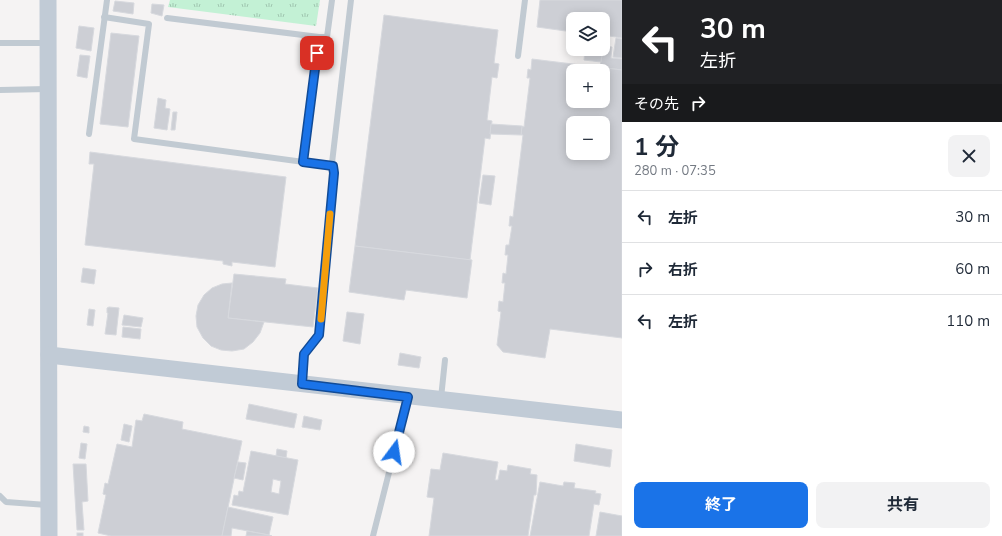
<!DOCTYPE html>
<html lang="ja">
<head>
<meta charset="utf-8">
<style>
	:root { --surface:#fff; --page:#f2f2f3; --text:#1f2937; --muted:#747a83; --line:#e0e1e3; --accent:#1a73e8 }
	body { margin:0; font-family:"Nunito Sans","Noto Sans JP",sans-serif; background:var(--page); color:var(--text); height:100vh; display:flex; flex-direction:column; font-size:15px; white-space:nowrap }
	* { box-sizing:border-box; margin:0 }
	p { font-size:13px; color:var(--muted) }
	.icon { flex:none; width:22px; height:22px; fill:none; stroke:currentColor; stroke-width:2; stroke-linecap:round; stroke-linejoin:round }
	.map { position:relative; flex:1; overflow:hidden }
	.panel { display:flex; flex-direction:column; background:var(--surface); width:380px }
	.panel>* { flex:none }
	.top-card { background:#202124; color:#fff; overflow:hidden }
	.controls { position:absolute; left:566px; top:12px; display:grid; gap:8px }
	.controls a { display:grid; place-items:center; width:44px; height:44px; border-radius:8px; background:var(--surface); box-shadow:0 2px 10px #0003; font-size:20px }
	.pin { position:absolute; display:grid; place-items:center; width:34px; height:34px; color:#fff; margin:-17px; border-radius:8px; box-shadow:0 2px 6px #0006 }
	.me { position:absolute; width:44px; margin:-22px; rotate:14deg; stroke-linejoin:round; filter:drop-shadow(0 0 3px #0008) }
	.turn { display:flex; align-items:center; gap:14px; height:84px; padding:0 12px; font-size:18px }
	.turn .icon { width:52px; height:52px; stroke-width:2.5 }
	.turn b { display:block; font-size:28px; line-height:34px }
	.then { display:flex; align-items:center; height:38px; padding:0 12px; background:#0003; gap:8px; font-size:15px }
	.round { display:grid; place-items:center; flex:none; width:42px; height:42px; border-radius:8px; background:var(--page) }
	.headline { display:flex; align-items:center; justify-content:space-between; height:68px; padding:0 12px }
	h1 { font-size:24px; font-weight:700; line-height:30px }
	.cta { display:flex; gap:8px; margin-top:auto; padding:8px 12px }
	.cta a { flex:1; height:46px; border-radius:8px; background:var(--accent); color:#fff; font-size:16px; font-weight:700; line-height:46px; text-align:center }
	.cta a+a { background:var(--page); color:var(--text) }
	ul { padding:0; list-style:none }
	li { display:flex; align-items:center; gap:12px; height:52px; padding:0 12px; border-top:1px solid var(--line) }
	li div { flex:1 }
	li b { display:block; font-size:15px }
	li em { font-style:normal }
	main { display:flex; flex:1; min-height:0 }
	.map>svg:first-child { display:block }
	.grass { fill:url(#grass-tufts) }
	.building { fill:#cdcfd5; stroke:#d7d9de; fill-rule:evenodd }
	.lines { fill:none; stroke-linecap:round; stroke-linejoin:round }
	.lane { stroke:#c1cad2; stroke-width:6 }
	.secondary { stroke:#c1cbd6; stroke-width:17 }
	.route-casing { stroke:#114b97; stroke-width:10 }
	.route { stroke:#1a73e8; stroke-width:7 }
	.slow { stroke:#f59e0b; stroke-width:7 }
</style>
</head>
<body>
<main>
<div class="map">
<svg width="622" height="536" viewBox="0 0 622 536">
	<defs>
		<pattern id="grass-tufts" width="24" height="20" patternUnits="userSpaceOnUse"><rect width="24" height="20" fill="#c3f1d5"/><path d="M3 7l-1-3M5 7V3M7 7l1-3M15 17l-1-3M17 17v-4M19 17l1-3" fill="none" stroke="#a0c6b0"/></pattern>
	</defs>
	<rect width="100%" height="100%" fill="#f5f3f3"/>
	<polygon class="grass" points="170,0 320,0 316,26 168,7"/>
	<g class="building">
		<polygon points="540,0 622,0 622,38 603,35 603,19 573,19 573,32 537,27"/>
		<polygon points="115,1 134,3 133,14 113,11"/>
		<polygon points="152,4 164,5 162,16 151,13"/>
		<polygon points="384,15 498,30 494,63 499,64 497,78 492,77 487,120 492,121 490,139 485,138 470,260 355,246"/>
		<polygon points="79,26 94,28 91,51 76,48"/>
		<polygon points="111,33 139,36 128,127 100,124"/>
		<polygon points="616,38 622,39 622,58 613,57"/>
		<polygon points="603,46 612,47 611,58 622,59 622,70 600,67 602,55 599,55 600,49 603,49"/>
		<polygon points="585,49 592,49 591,54 602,55 601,62 584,60"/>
		<polygon points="80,55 90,56 87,78 77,76"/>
		<path d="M532 59 622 70V338L550 329 545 358 503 352 497 345 501 312 498 311 499 301 503 302 505 283H502L503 273 506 274 508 255H505L506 245H509L512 226H509L510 216 513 217 523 135H521L522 126 524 127 530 78H527L528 69 531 70ZM573 71H603V101H573ZM573 123H603V153H573Z"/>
		<polygon points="158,98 166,100 165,108 170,109 167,130 154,128"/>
		<polygon points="173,112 177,112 175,130 171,130"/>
		<polygon points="491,124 522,126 521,135 490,134"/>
		<polygon points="90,152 286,177 275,267 232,262 232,266 223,264 223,261 85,245 94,164 89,164"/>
		<polygon points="483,175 495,176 491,205 479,203"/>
		<polygon points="355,246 472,260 467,298 406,290 404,300 349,292"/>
		<polygon points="83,268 96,270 94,284 81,282"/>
		<polygon points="234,274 286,279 285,284 318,288 313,327 228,318"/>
		<polygon points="232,283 228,318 264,322 260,333 253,342 244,349 232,351 221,350 211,346 203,338 197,327 196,316 198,305 204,295 212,288 222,284"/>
		<polygon points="109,307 119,308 116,335 105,334 108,313 107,313 107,308"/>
		<polygon points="89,309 95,310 93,326 87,325"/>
		<polygon points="347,312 364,314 360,344 343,341"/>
		<polygon points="124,315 143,318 141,327 122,325"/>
		<polygon points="123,327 141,329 140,339 122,337"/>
		<polygon points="400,353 421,357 419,368 398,365"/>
		<polygon points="249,404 297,414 294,428 246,419"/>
		<polygon points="144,414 183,422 182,429 242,441 222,536 111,536 98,533 106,495 103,494 105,483 108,484 117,444 132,447 136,420 142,421"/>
		<polygon points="304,416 322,420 320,430 302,427"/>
		<polygon points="124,424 132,426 129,442 121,440"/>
		<polygon points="84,426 89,427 89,433 83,432"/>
		<polygon points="81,443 87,444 85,459 79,458"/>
		<polygon points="576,444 612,450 610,467 574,461"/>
		<polygon points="277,449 287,451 286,458 276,456"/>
		<path d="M251 451 298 460 288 515 232 505 234 495 238 496 239 491 243 492ZM273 479 281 481 279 494 271 492Z"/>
		<polygon points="443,453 498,462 495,480 498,480 500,470 507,471 508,465 531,469 530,474 537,475 536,495 534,495 528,536 429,536 434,498 427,497 431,469 440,470"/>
		<polygon points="238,462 246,463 243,480 234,478"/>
		<polygon points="73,464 86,464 88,501 82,502 84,530 77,530"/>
		<polygon points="540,482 563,486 564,482 575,483 574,488 596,491 595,493 601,494 599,505 594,504 589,536 530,536"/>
		<polygon points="228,507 273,517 269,535 232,528 231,536 222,536"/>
		<polygon points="600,512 622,516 622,536 596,536"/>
		<polygon points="247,531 269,535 272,536 246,536"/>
		<rect x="77" y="533" width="6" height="3"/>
	</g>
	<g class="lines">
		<g class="lane">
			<polyline points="104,17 149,24 134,139 333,166"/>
			<polyline points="167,18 319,37 327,37 332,0"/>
			<polyline points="0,43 46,43"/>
			<polyline points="518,56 525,0"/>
			<polyline points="0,90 47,89"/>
			<polyline points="89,134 107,0"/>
			<polyline points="303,162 319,37"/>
			<polyline points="302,383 304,354 319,335 334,173 332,163 351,0"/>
			<polyline points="441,398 445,360"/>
			<polyline points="0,496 6,502 47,505"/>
			<polyline points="373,536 408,397"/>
		</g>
		<g class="secondary">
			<polyline points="48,0 49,536"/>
			<polyline points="49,355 622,420"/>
		</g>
	</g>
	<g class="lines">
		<g class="route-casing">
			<polyline id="route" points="317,53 303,162 333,166 334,173 319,335 304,354 302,384 408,397 394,452"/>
		</g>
		<use href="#route" class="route"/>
		<polyline class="slow" points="321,319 330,214"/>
	</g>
</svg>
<div class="controls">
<a><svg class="icon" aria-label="layers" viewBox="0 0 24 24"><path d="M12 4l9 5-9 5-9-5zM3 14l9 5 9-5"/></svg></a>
<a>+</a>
<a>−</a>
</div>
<div class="pin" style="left:317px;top:53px;background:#d93025"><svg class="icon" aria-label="arrive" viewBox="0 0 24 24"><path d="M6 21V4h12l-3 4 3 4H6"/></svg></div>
<svg class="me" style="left:394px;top:452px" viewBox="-20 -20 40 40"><circle r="19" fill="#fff"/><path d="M0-13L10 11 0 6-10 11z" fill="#1a73e8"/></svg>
</div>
<section class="panel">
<div class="top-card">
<div class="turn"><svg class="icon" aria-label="left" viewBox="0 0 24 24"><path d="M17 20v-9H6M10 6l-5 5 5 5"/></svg><div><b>30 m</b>左折</div></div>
<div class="then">その先<svg class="icon" aria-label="right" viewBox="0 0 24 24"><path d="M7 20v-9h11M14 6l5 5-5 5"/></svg></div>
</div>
<div class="headline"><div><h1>1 分</h1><p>280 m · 07:35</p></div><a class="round"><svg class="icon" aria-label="close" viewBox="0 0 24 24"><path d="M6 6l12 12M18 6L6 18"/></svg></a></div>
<ul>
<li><svg class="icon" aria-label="left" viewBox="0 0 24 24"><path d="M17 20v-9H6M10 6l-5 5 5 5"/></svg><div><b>左折</b></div><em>30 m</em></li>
<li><svg class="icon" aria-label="right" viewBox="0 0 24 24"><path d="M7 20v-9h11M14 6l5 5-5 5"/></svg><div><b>右折</b></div><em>60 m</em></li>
<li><svg class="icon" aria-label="left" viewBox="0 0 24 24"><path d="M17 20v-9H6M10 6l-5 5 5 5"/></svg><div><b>左折</b></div><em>110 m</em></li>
</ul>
<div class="cta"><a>終了</a><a>共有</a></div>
</section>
</main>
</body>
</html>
